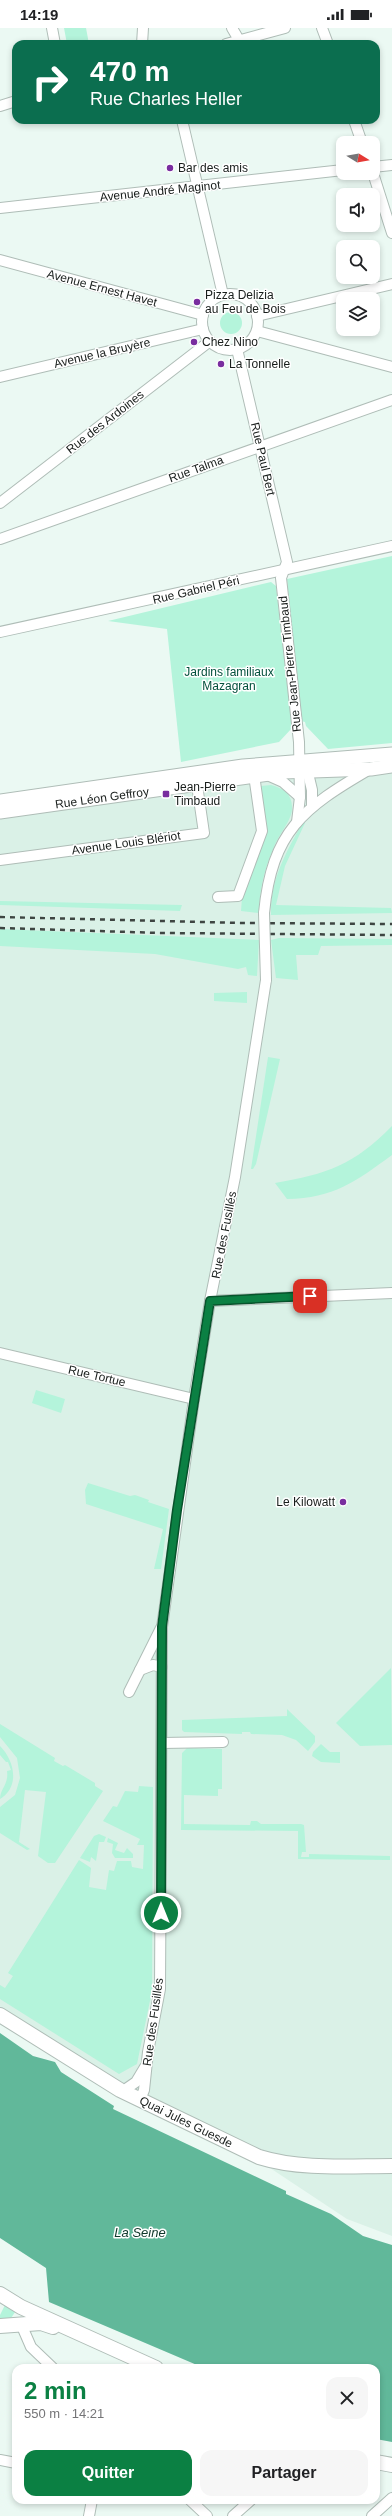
<!DOCTYPE html>
<html lang="fr">
<head>
<meta charset="utf-8">
<style>
	:root { --surface:#fff; --page:#f6f6f6; --text:#202124; --muted:#757577; --accent:#0b8043 }
	body { margin:0; font-family:Arial,sans-serif; background:var(--page); color:var(--text); height:100vh; display:flex; flex-direction:column; font-size:15px; white-space:nowrap }
	* { box-sizing:border-box; margin:0 }
	p { font-size:13px; color:var(--muted) }
	.icon { flex:none; width:22px; height:22px; fill:none; stroke:currentColor; stroke-width:2; stroke-linecap:round; stroke-linejoin:round }
	.map { position:relative; flex:1; overflow:hidden }
	.panel { position:absolute; left:12px; top:2336px; width:368px; height:140px; display:flex; flex-direction:column; background:var(--surface); border-radius:12px; box-shadow:0 2px 6px #0003 }
	.panel>* { flex:none }
	.banner { position:absolute; left:12px; top:12px; width:368px; height:84px; border-radius:12px; box-shadow:0 2px 6px #0003; background:#0b6e4f; color:#fff; overflow:hidden }
	.needle { width:26px; rotate:101deg }
	.buttons { position:absolute; left:336px; top:108px; display:grid; gap:8px }
	.buttons a { display:grid; place-items:center; width:44px; height:44px; border-radius:8px; background:var(--surface); box-shadow:0 2px 6px #0003; font-size:20px }
	.pin { position:absolute; display:grid; place-items:center; width:34px; height:34px; color:#fff; margin:-17px; border-radius:8px; box-shadow:0 2px 6px #0006 }
	.me { position:absolute; width:44px; margin:-22px; rotate:0deg; stroke-linejoin:round; filter:drop-shadow(0 0 3px #0008) }
	.turn { display:flex; align-items:center; gap:14px; height:84px; padding:0 12px; font-size:18px }
	.turn .icon { width:52px; height:52px; stroke-width:2.5 }
	.turn b { display:block; font-size:28px; line-height:34px }
	.round { display:grid; place-items:center; flex:none; width:42px; height:42px; border-radius:12px; background:var(--page) }
	.headline { display:flex; align-items:center; justify-content:space-between; height:68px; padding:0 12px }
	h1 { font-size:24px; font-weight:600; line-height:30px; color:var(--accent) }
	.action { display:flex; gap:8px; margin-top:auto; padding:8px 12px }
	.action a { flex:1; height:46px; border-radius:12px; background:var(--accent); color:#fff; font-size:16px; font-weight:600; line-height:46px; text-align:center }
	.action a+a { background:var(--page); color:var(--text) }
	.status { display:flex; justify-content:space-between; align-items:center; height:28px; padding:0 20px; background:var(--surface); direction:ltr }
	.status svg { height:11px; fill:currentColor }
	.map>svg:first-child { display:block }
	.built { fill:#daf1e7 }
	.green { fill:#b4f4db }
	.water { fill:#61b89a }
	.lines { fill:none; stroke-linecap:round; stroke-linejoin:round }
	.minor-casing { stroke:#afbdb7; stroke-width:12 }
	.tertiary-casing { stroke:#afbdb7; stroke-width:15 }
	.secondary-casing { stroke:#afbdb7; stroke-width:16 }
	.minor { stroke:#fff; stroke-width:10 }
	.tertiary { stroke:#fff; stroke-width:13 }
	.secondary { stroke:#fff; stroke-width:14 }
	.rail { stroke:#3e4542; stroke-width:2.5; stroke-dasharray:5 5; stroke-linecap:butt }
	.minor-bridge-casing { stroke:#afbdb7; stroke-width:12; stroke-linecap:butt }
	.minor-bridge { stroke:#fff; stroke-width:10 }
	.route-casing { stroke:#07532c; stroke-width:10 }
	.route { stroke:#0b8043; stroke-width:7 }
	.poi-dot { fill:#792d9f; stroke:#fff; stroke-width:1.5 }
	.labels { text-anchor:middle; dominant-baseline:central; stroke-width:3; stroke-linejoin:round; paint-order:stroke }
	.poi-label { font-size:12px; fill:#181d1b; stroke:#fff; text-anchor:start }
	.street-label { font-size:12px; fill:#181d1b; stroke:#fff }
	.park-label { font-size:12px; fill:#03503c; stroke:#fff }
	.water-label { font-size:13px; font-style:italic; fill:#10382b; stroke:#fff }
</style>
</head>
<body>
<div class="status"><b>14:19</b><svg viewBox="0 0 49 12"><path d="M0 12V9h3v3zM5 12V6h3v6zM10 12V3h3v9zM15 12V0h3v12zM26 1h20v11H26zM47 4h2v5h-2z"/></svg></div>
<div class="map">
<svg width="392" height="2488" viewBox="0 0 392 2488">
	<rect width="100%" height="100%" fill="#ebf9f3"/>
	<polygon class="built" points="392,732 392,2208 347,2191 267,2138 0,1987 0,783 253,743"/>
	<g class="green">
		<polygon points="64,0 86,0 89,16 67,16"/>
		<circle cx="231" cy="295" r="11"/>
		<polygon points="392,528 392,715 328,721 306,698 305,694 301,693 287,551"/>
		<polygon points="271,554 276,558 292,700 279,714 181,734 167,601 108,593"/>
		<path d="M271 757C283 760 292 766 292 779 293 791 279 806 274 819 264 842 260 860 259 885L241 883 242 869 265 809 267 799 261 758Z"/>
		<path d="M303 794 305 795 285 838 276 877 391 880 392 885 271 887C270 852 286 824 303 794Z"/>
		<polygon points="0,873 182,877 180,883 0,877"/>
		<polygon points="0,901 259,912 257,948 248,947 246,939 238,941 155,926 0,918"/>
		<polygon points="279,910 392,911 392,917 321,918 318,927 296,927 298,952 276,950 271,912"/>
		<polygon points="247,964 247,975 214,973 214,965"/>
		<polygon points="268,1029 280,1031 256,1136 253,1141 251,1141"/>
		<path d="M392 1098V1127C355 1154 334 1170 287 1171L275 1155C327 1146 354 1137 392 1098Z"/>
		<polygon points="36,1362 65,1371 61,1385 32,1375"/>
		<polygon points="88,1455 130,1468 135,1467 149,1472 148,1474 169,1481 161,1541 154,1541 163,1501 86,1476 85,1462"/>
		<polygon points="391,1640 392,1717 360,1718 336,1695"/>
		<polygon points="287,1681 315,1708 315,1714 308,1723 296,1712 282,1707 251,1706 250,1704 242,1704 242,1706 184,1704 182,1702 182,1692 287,1688"/>
		<polygon points="0,1696 55,1730 54,1733 63,1738 65,1737 95,1755 95,1758 103,1763 55,1835 48,1835 38,1828 46,1764 25,1762 19,1814 30,1821 27,1822 0,1805 0,1779 15,1767 20,1750 17,1730 0,1709"/>
		<polygon points="321,1716 330,1724 340,1724 340,1735 321,1734 312,1728 313,1724"/>
		<path d="M0 1718C15 1733 20 1759 0 1771 0 1761 9 1756 7 1743L11 1742 8 1734H6L0 1727Z"/>
		<polygon points="187,1720 222,1721 222,1761 218,1761 218,1768 184,1767 184,1796 250,1797 251,1793 257,1793 261,1796 301,1796 304,1797 306,1824 302,1824 301,1829 309,1829 309,1826 390,1828 390,1832 298,1831 298,1803 181,1802 182,1725"/>
		<polygon points="139,1758 153,1759 152,1963 137,2036 119,2046 0,1971 0,1957 5,1960 13,1948 8,1945 79,1832 91,1840 89,1859 106,1862 109,1842 114,1843 117,1833 131,1833 132,1839 143,1841 144,1817 137,1817 140,1811 103,1793 113,1778 117,1779 125,1763 138,1764"/>
		<polygon points="99,1806 106,1809 104,1814 99,1814 96,1833 91,1829 90,1834 80,1830 94,1808"/>
		<polygon points="108,1810 118,1815 115,1822 124,1825 127,1820 133,1826 133,1830 115,1830 112,1825 113,1816 107,1814"/>
		<polygon points="5,2277 15,2284 8,2295 0,2295 0,2287"/>
	</g>
	<polygon class="water" points="0,2005 33,2028 55,2034 61,2044 114,2078 113,2081 286,2163 286,2166 331,2186 363,2208 392,2217 392,2414 376,2411 376,2340 204,2340 49,2274 46,2240 0,2210"/>
	<g class="lines">
		<g class="minor-casing">
			<g id="minor">
				<polyline points="52,0 55,16"/>
				<polyline points="232,0 239,12"/>
				<polyline points="322,0 328,16"/>
				<polyline points="142,16 143,0"/>
				<polyline points="226,16 285,0"/>
				<polyline points="0,78 16,73"/>
				<polyline points="182,92 223,267"/>
				<polyline points="354,92 362,115"/>
				<polyline points="373,139 392,137"/>
				<polyline points="373,145 392,205"/>
				<polyline points="0,180 343,142"/>
				<polyline points="0,232 203,287"/>
				<circle cx="230" cy="294" r="28"/>
				<polyline points="257,288 392,256"/>
				<polyline points="257,303 392,339"/>
				<polyline points="237,321 287,534 281,550 299,714 300,769 297,794"/>
				<polyline points="0,349 203,301"/>
				<polyline points="0,475 210,313"/>
				<polyline points="0,511 392,372"/>
				<polyline points="0,604 392,518"/>
				<polyline points="306,737 312,762 312,779"/>
				<polyline points="265,746 283,754 300,769"/>
				<polyline points="0,832 204,805 197,757"/>
				<polyline points="218,869 238,868 262,803 254,747"/>
				<path d="M264 885C272 803 303 780 370 741"/>
				<polyline points="210,1273 392,1265"/>
				<polyline points="0,1325 194,1371"/>
				<polyline points="140,1642 153,1637 162,1639"/>
				<polyline points="129,1664 161,1600"/>
				<polyline points="162,1715 223,1714"/>
				<polyline points="123,2063 136,2054 145,2039"/>
				<polyline points="140,2072 144,2062 148,2024 160,1961 162,1599 194,1371 210,1273 235,1149 266,952"/>
				<polyline points="21,2296 31,2319 53,2340"/>
				<polyline points="0,2432 16,2435"/>
				<polyline points="190,2472 207,2488"/>
				<polyline points="89,2488 92,2472"/>
				<polyline points="233,2488 251,2472"/>
				<polyline points="372,2488 392,2470"/>
			</g>
		</g>
		<g class="tertiary-casing">
			<g id="tertiary">
				<polyline points="0,773 243,738 392,726"/>
				<polyline points="0,784 283,744 371,741 392,738"/>
			</g>
		</g>
		<g class="secondary-casing">
			<g id="secondary">
				<path d="M0 1987 120 2062 259 2129C301 2142 348 2138 392 2138"/>
				<polyline points="0,2266 21,2279 156,2340"/>
				<polyline points="0,2298 41,2295 53,2299"/>
				<polyline points="376,2434 392,2437"/>
			</g>
		</g>
		<use href="#minor" class="minor"/>
		<use href="#tertiary" class="tertiary"/>
		<use href="#secondary" class="secondary"/>
		<g class="rail">
			<polyline points="0,889 240,895 392,896"/>
			<polyline points="0,900 162,905 392,907"/>
		</g>
		<g class="minor-bridge-casing">
			<polyline id="minor-bridge" points="264,885 266,952"/>
		</g>
		<use href="#minor-bridge" class="minor-bridge"/>
	</g>
	<g class="lines">
		<g class="route-casing">
			<polyline id="route" points="161,1885 162,1599 177,1482 210,1273 310,1268"/>
		</g>
		<use href="#route" class="route"/>
	</g>
	<g class="poi-dot">
		<circle cx="170" cy="140" r="4"/>
		<circle cx="197" cy="274" r="4"/>
		<circle cx="194" cy="314" r="4"/>
		<circle cx="221" cy="336" r="4"/>
		<rect x="162" y="762" width="8" height="8" rx="2"/>
		<circle cx="343" cy="1474" r="4"/>
	</g>
	<g class="labels">
		<g class="poi-label">
			<text x="178" y="140">Bar des amis</text>
			<text x="205" y="267">Pizza Delizia<tspan x="205" dy="14">au Feu de Bois</tspan></text>
			<text x="202" y="314">Chez Nino</text>
			<text x="229" y="336">La Tonnelle</text>
			<text x="174" y="759">Jean-Pierre<tspan x="174" dy="14">Timbaud</tspan></text>
			<text x="335" y="1474" text-anchor="end">Le Kilowatt</text>
		</g>
		<g class="street-label">
			<text transform="translate(160 163) rotate(-6)">Avenue André Maginot</text>
			<text transform="translate(102 260) rotate(15)">Avenue Ernest Havet</text>
			<text transform="translate(102 325) rotate(-13)">Avenue la Bruyère</text>
			<text transform="translate(105 394) rotate(-38)">Rue des Ardoines</text>
			<text transform="translate(263 431) rotate(77)">Rue Paul Bert</text>
			<text transform="translate(196 441) rotate(-20)">Rue Talma</text>
			<text transform="translate(196 562) rotate(-13)">Rue Gabriel Péri</text>
			<text transform="translate(290 636) rotate(-96)">Rue Jean-Pierre Timbaud</text>
			<text transform="translate(102 770) rotate(-8)">Rue Léon Geffroy</text>
			<text transform="translate(126 815) rotate(-8)">Avenue Louis Blériot</text>
			<text transform="translate(224 1207) rotate(-79)">Rue des Fusillés</text>
			<text transform="translate(97 1348) rotate(13)">Rue Tortue</text>
			<text transform="translate(153 1994) rotate(-82)">Rue des Fusillés</text>
			<text transform="translate(186 2094) rotate(26)">Quai Jules Guesde</text>
		</g>
		<g class="park-label">
			<text x="229" y="644">Jardins familiaux<tspan x="229" dy="14">Mazagran</tspan></text>
		</g>
		<g class="water-label">
			<text x="140" y="2204">La Seine</text>
		</g>
	</g>
</svg>
<div class="buttons">
<a><svg class="needle" viewBox="-14 -14 28 28"><path d="M0-13l5 13h-10z" fill="#e53935"/><path d="M0 13l5-13h-10z" fill="#757577"/></svg></a>
<a><svg class="icon" aria-label="sound" viewBox="0 0 24 24"><path d="M4 9h4l5-4v14l-5-4H4zM17 9q2 3 0 6"/></svg></a>
<a><svg class="icon" aria-label="search" viewBox="0 0 24 24"><circle cx="10" cy="10" r="6"/><path d="M15 15l6 6"/></svg></a>
<a><svg class="icon" aria-label="layers" viewBox="0 0 24 24"><path d="M12 4l9 5-9 5-9-5zM3 14l9 5 9-5"/></svg></a>
</div>
<div class="pin" style="left:310px;top:1268px;background:#d93025"><svg class="icon" aria-label="arrive" viewBox="0 0 24 24"><path d="M6 21V4h12l-3 4 3 4H6"/></svg></div>
<svg class="me" style="left:161px;top:1885px" viewBox="-20 -20 40 40"><circle r="17" fill="#0b8043" stroke="#fff" stroke-width="3"/><path d="M0-11L8 9 0 5-8 9z" fill="#fff"/></svg>
<div class="banner">
<div class="turn"><svg class="icon" aria-label="right" viewBox="0 0 24 24"><path d="M7 20v-9h11M14 6l5 5-5 5"/></svg><div><b>470 m</b>Rue Charles Heller</div></div>
</div>
<section class="panel">
<div class="headline"><div><h1>2 min</h1><p>550 m · 14:21</p></div><a class="round"><svg class="icon" aria-label="close" viewBox="0 0 24 24"><path d="M6 6l12 12M18 6L6 18"/></svg></a></div>
<div class="action"><a>Quitter</a><a>Partager</a></div>
</section>
</div>
</body>
</html>
